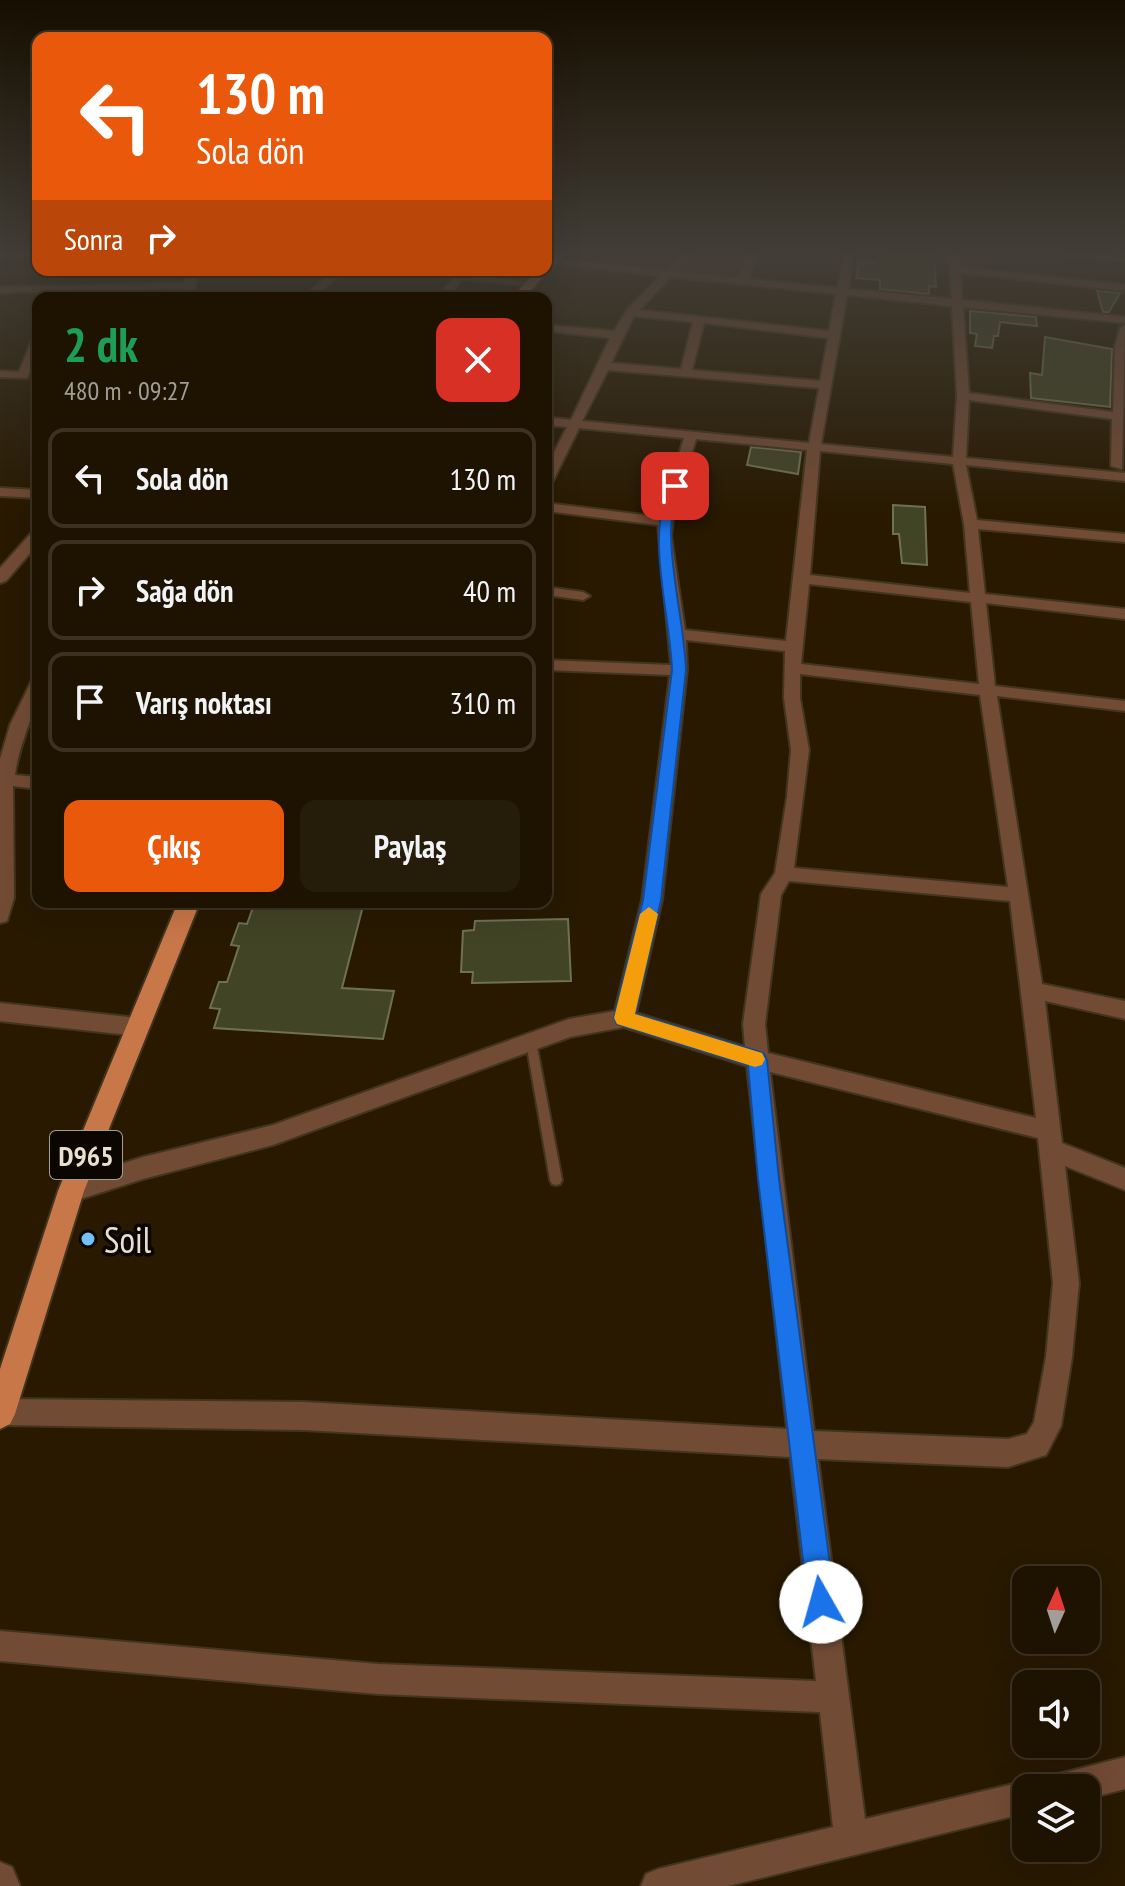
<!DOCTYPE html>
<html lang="tr">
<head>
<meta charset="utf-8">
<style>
	:root { --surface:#1e1300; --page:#261c0a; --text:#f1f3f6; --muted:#a19e99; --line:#3c3222; --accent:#ea580c }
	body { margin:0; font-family:"PT Sans Narrow",sans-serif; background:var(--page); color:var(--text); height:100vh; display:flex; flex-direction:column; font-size:30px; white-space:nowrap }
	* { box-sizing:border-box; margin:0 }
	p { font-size:26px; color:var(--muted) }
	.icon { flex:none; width:44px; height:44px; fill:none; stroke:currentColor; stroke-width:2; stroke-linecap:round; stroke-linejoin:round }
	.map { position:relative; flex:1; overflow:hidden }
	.sheet { position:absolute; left:32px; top:292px; width:520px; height:616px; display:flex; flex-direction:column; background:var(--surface); border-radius:16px; box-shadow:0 8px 32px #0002,0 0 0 2px var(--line) }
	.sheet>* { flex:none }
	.banner { position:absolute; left:32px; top:32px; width:520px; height:244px; border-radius:16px; box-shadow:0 8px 32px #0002,0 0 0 2px var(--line); background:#ea580c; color:#fff; overflow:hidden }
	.needle { width:52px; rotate:3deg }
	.buttons { position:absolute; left:1012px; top:1566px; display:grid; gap:16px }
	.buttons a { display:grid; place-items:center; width:88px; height:88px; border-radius:16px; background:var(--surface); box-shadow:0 8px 32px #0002,0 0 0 2px var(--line); font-size:40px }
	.pin { position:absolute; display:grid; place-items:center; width:68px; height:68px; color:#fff; margin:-34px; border-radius:16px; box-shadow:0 4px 12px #0006 }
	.me { position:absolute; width:88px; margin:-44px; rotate:353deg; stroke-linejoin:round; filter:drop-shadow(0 0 6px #0008) }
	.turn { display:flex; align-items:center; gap:28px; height:168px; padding:0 32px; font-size:36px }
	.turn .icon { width:104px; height:104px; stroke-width:2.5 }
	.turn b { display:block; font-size:56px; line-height:68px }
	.then { display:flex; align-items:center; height:76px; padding:0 32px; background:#0003; gap:16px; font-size:30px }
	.round { display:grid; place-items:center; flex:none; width:84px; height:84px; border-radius:16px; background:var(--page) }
	.headline { display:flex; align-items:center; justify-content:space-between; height:136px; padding:0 32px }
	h1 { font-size:48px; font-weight:700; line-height:60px; color:#1e9e55 }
	.action { display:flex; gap:16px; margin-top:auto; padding:16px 32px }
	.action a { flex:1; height:92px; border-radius:16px; background:var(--accent); color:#fff; font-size:32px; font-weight:700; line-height:92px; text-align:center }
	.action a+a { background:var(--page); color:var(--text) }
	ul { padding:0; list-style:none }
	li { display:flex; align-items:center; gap:24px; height:100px; margin:0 16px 12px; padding:0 16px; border:4px solid var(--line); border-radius:16px }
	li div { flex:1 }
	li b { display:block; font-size:30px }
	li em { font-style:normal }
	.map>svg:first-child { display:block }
	.green { fill:#552327 }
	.building { fill:#424426; stroke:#6f7252; stroke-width:2 }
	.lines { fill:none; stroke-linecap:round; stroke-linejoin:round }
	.service-casing { stroke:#43351d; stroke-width:4 }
	.minor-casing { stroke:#43351d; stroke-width:4 }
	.tertiary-casing { stroke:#43351d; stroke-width:4 }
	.primary-casing { stroke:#43351d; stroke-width:4 }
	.service { fill:#724b35; fill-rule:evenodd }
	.minor { fill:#724b35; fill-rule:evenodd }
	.tertiary { fill:#724b35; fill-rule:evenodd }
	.primary { fill:#c87749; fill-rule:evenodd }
	.route { fill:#1a73e8; stroke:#114b97; stroke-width:2 }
	.slow { fill:#f59e0b }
	.poi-dot { fill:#74c0f6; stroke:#0b0600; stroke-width:3 }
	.labels { text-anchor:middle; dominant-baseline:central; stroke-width:7; stroke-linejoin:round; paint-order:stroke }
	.shield { fill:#0b0600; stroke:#a69f92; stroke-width:2 }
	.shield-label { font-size:28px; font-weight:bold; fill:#e9e0d0 }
	.near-poi-label { font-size:36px; fill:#e9e0d0; stroke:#0b0600; text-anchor:start }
</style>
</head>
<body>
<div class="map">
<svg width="1125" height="1886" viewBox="0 0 1125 1886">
	<rect width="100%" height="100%" fill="#281900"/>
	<polygon class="green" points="692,253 748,253 738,275 725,277 679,273 676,269"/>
	<g class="building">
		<polygon points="877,253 934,255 936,287 929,286 929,294 880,289 880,280 856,278 859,261 874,263"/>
		<polygon points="1097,291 1120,293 1109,312 1103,312"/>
		<polygon points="970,311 1036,317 1037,326 1000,322 998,336 994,336 992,348 975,346 977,334 970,333"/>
		<polygon points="1045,337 1112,349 1110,407 1031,398 1030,373 1042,375"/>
		<polygon points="751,447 801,452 798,474 747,465"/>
		<polygon points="893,505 925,507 927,565 902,563 899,534 893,534"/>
		<polygon points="255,902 364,902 342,988 394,991 383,1039 214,1028 220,1009 210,1008 219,982 227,982 239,946 231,945 239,923 247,924"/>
		<polygon points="568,919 571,981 472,983 473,972 461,972 463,931 474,930 475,921"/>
	</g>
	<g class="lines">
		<g class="service-casing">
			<polygon id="service" points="531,1038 535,1039 536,1042 562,1180 560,1184 556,1185 552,1184 550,1180 526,1042 527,1039"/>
		</g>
		<g class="minor-casing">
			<g id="minor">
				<polygon points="0,253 38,253 38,256 0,257"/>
				<path d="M683 253H693L676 271 738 278 748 253H758L748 279 838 288 844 253H854L848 289 952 299 949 253H959L960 267 1125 285V291L960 273 962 300 1125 317V323L963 307 969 393 1113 412 1115 346 1120 328 1125 325 1122 469 1111 466 1112 419 969 400 966 458 1125 473V481L966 465 977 520 1125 534V542L978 529 985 594 1125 609V619L986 603 995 686 1125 701V711L997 696 1042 984 1125 1001V1019L1045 1001 1062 1143 1125 1168V1190L1065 1166 1079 1283 1072 1357 1061 1426 1046 1455 1008 1467 818 1459 865 1819 1026 1781 1039 1788H1026V1813L728 1886H641L646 1874 658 1869 833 1827 820 1712 378 1694 0 1661V1631L378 1664 816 1681 790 1457 304 1430 0 1425 1 1399 304 1402 787 1429 747 1066 624 1027 570 1037 273 1145 143 1179 71 1202 63 1199 59 1191 63 1183 71 1180 143 1157 273 1125 569 1019 615 1011 642 900 670 675 546 670V660L671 665 658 525 546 511V503L660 517 684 438 579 428 553 481 546 485V468L567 427 546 425V417L571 420 610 338 546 331V325L614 331 627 310 660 276 548 262 553 259 666 270ZM671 277 836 294 829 331 639 310ZM847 295 952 306 957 396 953 457 821 444ZM634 316 693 322 681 369 611 363ZM704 323 828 338 820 381 692 370ZM608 370 819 388 809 443 582 421ZM696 439 807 450 786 641 685 630 671 536 674 512ZM820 451 953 464 964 524 970 593 810 575ZM809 584 971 602 979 684 801 664ZM686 640 785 651 784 698 791 750 787 797 775 873 761 894 743 1024 745 1047 636 1013 662 900 687 670ZM800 674 980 695 1008 887 794 868 809 750 800 698ZM789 881 1010 901 1036 1118 768 1053 765 1024 781 895ZM770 1072 1038 1138 1053 1283 1046 1357 1034 1422 1027 1434 1008 1439 814 1431Z"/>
				<polygon points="1063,253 1125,256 1125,262 1068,256"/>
				<polygon points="334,270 345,270 313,298 302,298"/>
				<polygon points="460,270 470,270 467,274 534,283 529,286 462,279 447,298 436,298"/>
				<polygon points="190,283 195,286 194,288 0,293 0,287"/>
				<polygon points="38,337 38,354 27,378 0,377 0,371 19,372 32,340"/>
				<polygon points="0,488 38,490 38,498 0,496"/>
				<polygon points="546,587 583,592 590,596 583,600 546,595"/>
				<path d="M38 679C38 712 19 741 15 775L38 777V789L13 786 14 898 7 921 0 923V759L10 725 32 680Z"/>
				<polygon points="0,1003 138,1018 146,1021 149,1027 146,1033 138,1036 0,1021"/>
				<polygon points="1125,1757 1125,1789 1086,1799 1086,1788 1047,1788 1051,1776"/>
				<polygon points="0,1862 12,1867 20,1886 0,1886"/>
			</g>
		</g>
		<g class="tertiary-casing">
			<g id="tertiary">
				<polygon points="187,270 199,270 193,298 181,298"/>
				<polygon points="38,529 38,544 6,581 0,583 0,568 33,531"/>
			</g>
		</g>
		<g class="primary-casing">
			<g id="primary">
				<polygon points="558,253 569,253 548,271 524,298 512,298 537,270 546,270 546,262"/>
				<polygon points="178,902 200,902 84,1191 15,1414 10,1424 0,1429 0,1369 58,1191"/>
			</g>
		</g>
		<use href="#service" class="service"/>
		<use href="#minor" class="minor"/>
		<use href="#tertiary" class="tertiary"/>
		<use href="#primary" class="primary"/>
	</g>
	<linearGradient id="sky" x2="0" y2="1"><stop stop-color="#160e00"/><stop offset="0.49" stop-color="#423e37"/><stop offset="1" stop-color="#423e37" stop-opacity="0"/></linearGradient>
	<rect width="1125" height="517" fill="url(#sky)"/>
	<path class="route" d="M670 484 681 486C676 503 670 519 671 536 672 581 684 625 686 670L661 900 635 1014 757 1051 764 1054 767 1060 779 1179 835 1602 831 1612 821 1616 812 1612 808 1602 758 1179 748 1065 617 1024 614 1018 643 900 672 670C670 612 645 536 670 484Z"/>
	<polygon class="slow" points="649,907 658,914 635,1014 762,1053 765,1059 762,1065 755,1067 617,1024 614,1018 640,914"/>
	<circle class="poi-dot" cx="88" cy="1239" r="8"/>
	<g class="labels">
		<rect class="shield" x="50" y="1131" width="72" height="48" rx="6"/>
		<g class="shield-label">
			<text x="86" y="1155">D965</text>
		</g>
		<g class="near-poi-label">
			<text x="104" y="1239">Soil</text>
		</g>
	</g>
</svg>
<div class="buttons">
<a><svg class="needle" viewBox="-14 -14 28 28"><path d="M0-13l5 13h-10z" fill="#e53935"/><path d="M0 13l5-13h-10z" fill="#a19e99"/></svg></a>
<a><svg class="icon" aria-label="sound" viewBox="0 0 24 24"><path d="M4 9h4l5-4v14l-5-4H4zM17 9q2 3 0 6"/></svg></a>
<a><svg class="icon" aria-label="layers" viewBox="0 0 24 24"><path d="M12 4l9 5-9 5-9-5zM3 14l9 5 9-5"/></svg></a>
</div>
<div class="pin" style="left:675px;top:486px;background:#d93025"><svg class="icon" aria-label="arrive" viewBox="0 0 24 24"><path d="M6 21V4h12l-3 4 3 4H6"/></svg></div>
<svg class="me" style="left:821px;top:1602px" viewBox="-20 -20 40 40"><circle r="19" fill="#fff"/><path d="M0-13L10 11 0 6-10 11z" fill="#1a73e8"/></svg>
<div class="banner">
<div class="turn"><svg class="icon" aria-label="left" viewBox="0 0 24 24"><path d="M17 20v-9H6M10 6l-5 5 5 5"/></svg><div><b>130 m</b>Sola dön</div></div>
<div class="then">Sonra<svg class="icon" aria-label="right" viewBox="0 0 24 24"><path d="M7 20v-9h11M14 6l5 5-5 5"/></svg></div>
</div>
<section class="sheet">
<div class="headline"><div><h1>2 dk</h1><p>480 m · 09:27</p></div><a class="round" style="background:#d93025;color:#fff"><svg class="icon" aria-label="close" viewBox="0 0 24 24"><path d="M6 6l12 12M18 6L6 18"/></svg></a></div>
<ul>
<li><svg class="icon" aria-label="left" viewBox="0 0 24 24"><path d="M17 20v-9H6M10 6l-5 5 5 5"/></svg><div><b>Sola dön</b></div><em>130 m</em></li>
<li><svg class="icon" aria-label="right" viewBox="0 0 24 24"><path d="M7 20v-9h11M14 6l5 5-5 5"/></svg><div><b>Sağa dön</b></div><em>40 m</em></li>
<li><svg class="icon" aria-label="arrive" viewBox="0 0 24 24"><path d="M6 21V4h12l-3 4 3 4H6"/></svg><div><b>Varış noktası</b></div><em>310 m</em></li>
</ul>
<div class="action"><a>Çıkış</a><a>Paylaş</a></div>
</section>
</div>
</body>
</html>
